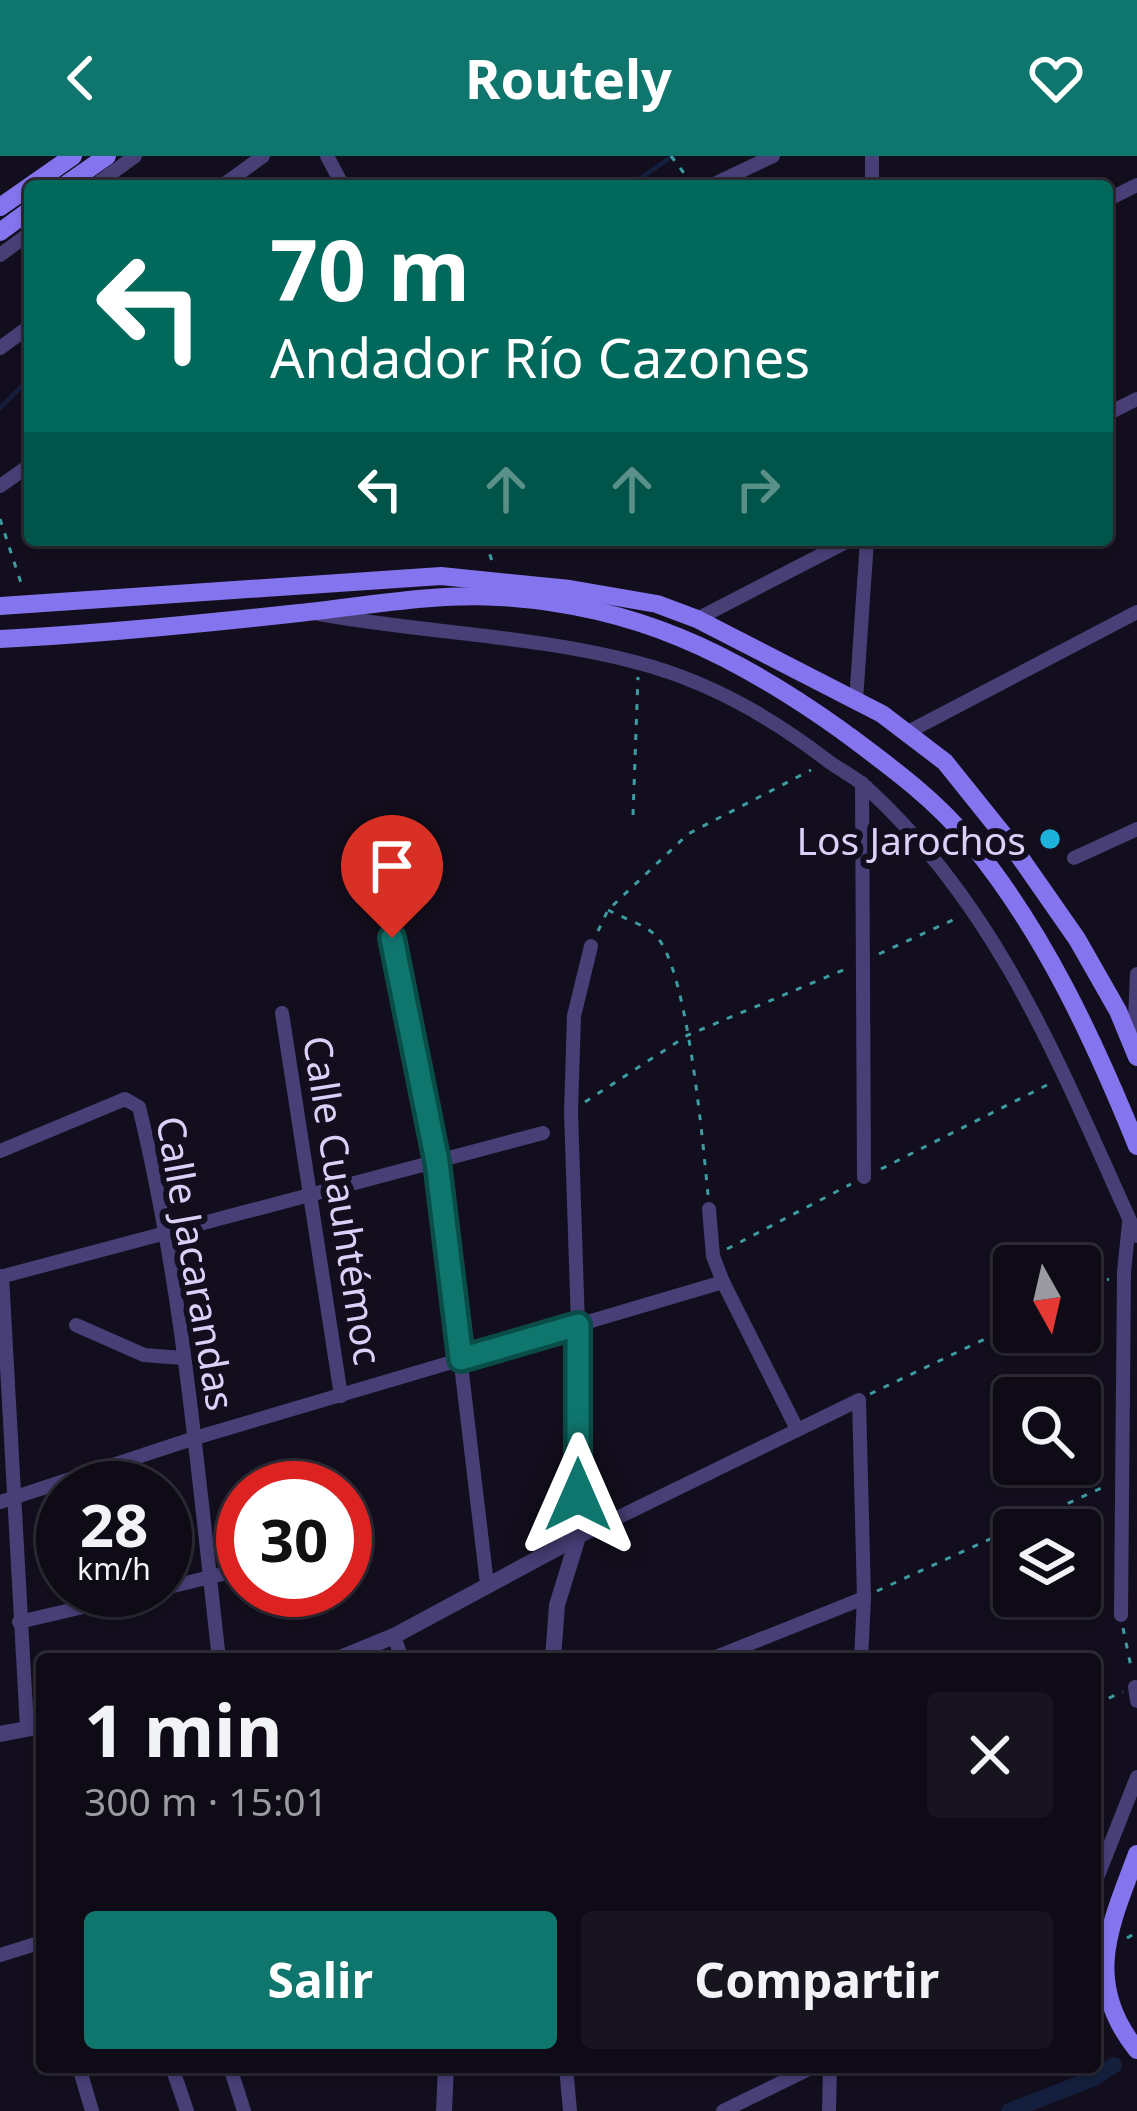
<!DOCTYPE html>
<html lang="es">
<head>
<meta charset="utf-8">
<style>
	:root { --surface:#0e0a16; --page:#17131f; --text:#f1f3f6; --muted:#9b9aa1; --line:#2e2b35; --accent:#0f766e }
	body { margin:0; font-family:"Noto Sans",sans-serif; background:var(--page); color:var(--text); height:100vh; display:flex; flex-direction:column; font-size:45px; white-space:nowrap }
	* { box-sizing:border-box; margin:0 }
	p { font-size:39px; color:var(--muted) }
	.icon { flex:none; width:66px; height:66px; fill:none; stroke:currentColor; stroke-width:2; stroke-linecap:round; stroke-linejoin:round }
	.map { position:relative; flex:1; overflow:hidden }
	.panel { position:absolute; left:36px; top:1497px; width:1065px; height:420px; display:flex; flex-direction:column; background:var(--surface); border-radius:12px; box-shadow:0 3px 9px #0004,0 0 0 3px var(--line) }
	.panel>* { flex:none }
	.hud { position:absolute; left:24px; top:24px; width:1089px; height:366px; border-radius:12px; box-shadow:0 3px 9px #0004,0 0 0 3px var(--line); background:#00695c; color:#fff; overflow:hidden }
	.needle { width:78px; rotate:172deg }
	.buttons { position:absolute; left:993px; top:1089px; display:grid; gap:24px }
	.buttons a { display:grid; place-items:center; width:108px; height:108px; border-radius:12px; background:var(--surface); box-shadow:0 3px 9px #0004,0 0 0 3px var(--line); font-size:60px }
	.speed { position:absolute; left:36px; top:1305px; display:flex; gap:24px; font-size:60px; font-weight:700; text-align:center }
	.speed>* { display:grid; place-content:center; width:156px; height:156px; border-radius:50%; background:var(--surface); box-shadow:0 3px 9px #0004,0 0 0 3px var(--line); line-height:1 }
	.speed small { font-size:30px; font-weight:400 }
	.speed .limit { border:18px solid #d22; background:#fff; color:#111 }
	.pin { position:absolute; display:grid; place-items:center; width:102px; height:102px; color:#fff; margin:-123px -51px; border-radius:50% 50% 50% 0; rotate:-45deg; box-shadow:0 0 12px #0007 }
	.pin .icon { rotate:45deg }
	.me { position:absolute; width:132px; margin:-66px; rotate:0deg; stroke-linejoin:round; filter:drop-shadow(0 0 9px #0008) }
	.turn { display:flex; align-items:center; gap:42px; height:252px; padding:0 48px; font-size:54px }
	.turn .icon { width:156px; height:156px; stroke-width:2.5 }
	.turn b { display:block; font-size:84px; line-height:102px }
	.lanes { display:flex; align-items:center; height:114px; padding:0 48px; background:#0003; justify-content:center; gap:60px; direction:ltr }
	.lanes .off { opacity:.35 }
	.round { display:grid; place-items:center; flex:none; width:126px; height:126px; border-radius:12px; background:var(--page) }
	.overview { display:flex; align-items:center; justify-content:space-between; height:204px; padding:0 48px }
	h1 { font-size:72px; font-weight:700; line-height:90px }
	.action { display:flex; gap:24px; margin-top:auto; padding:24px 48px }
	.action a { flex:1; height:138px; border-radius:12px; background:var(--accent); color:#fff; font-size:48px; font-weight:700; line-height:138px; text-align:center }
	.action a+a { background:var(--page); color:var(--text) }
	header { display:flex; justify-content:space-between; align-items:center; height:156px; padding:0 48px; background:var(--accent); color:#fff; font-size:54px; font-weight:700 }
	.map>svg:first-child { display:block }
	.lines { fill:none; stroke-linecap:round; stroke-linejoin:round }
	.stream { stroke:#131f3d; stroke-width:4.5 }
	.canal { stroke:#131f3d; stroke-width:16 }
	.path { stroke:#3c9ca1; stroke-width:3; stroke-dasharray:6 9; stroke-linecap:butt }
	.minor { stroke:#473f76; stroke-width:14 }
	.tertiary { stroke:#473f76; stroke-width:16 }
	.secondary { stroke:#8474ed; stroke-width:18 }
	.route-casing { stroke:#0a4d48; stroke-width:30 }
	.route { stroke:#0f766e; stroke-width:21 }
	.poi-dot { fill:#1db2d9; stroke:#130e1d; stroke-width:4.5 }
	.labels { text-anchor:middle; dominant-baseline:central; stroke-width:12; stroke-linejoin:round; paint-order:stroke }
	.poi-label { font-size:39px; fill:#dad1f9; stroke:#130e1d; text-anchor:end }
	.street-label { font-size:39px; fill:#dad1f9; stroke:#130e1d }
</style>
</head>
<body>
<header><svg class="icon" aria-label="back" viewBox="0 0 24 24"><path d="M15 5l-7 7 7 7"/></svg>Routely<svg class="icon" aria-label="heart" viewBox="0 0 24 24"><path d="M12 20l-8-8c-3-5 5-10 8-4 3-6 11-1 8 4z"/></svg></header>
<div class="map">
<svg width="1137" height="1955" viewBox="0 0 1137 1955">
	<rect width="100%" height="100%" fill="#130e1d"/>
	<g class="lines">
		<g class="stream">
			<polyline points="629,30 673,0"/>
			<polyline points="0,252 30,222"/>
		</g>
		<polyline class="canal" points="1009,1955 1092,1923 1114,1909"/>
		<g class="path">
			<polyline points="671,0 693,29"/>
			<polyline points="0,363 22,430"/>
			<polyline points="485,384 492,405"/>
			<polyline points="633,659 638,521"/>
			<path d="M608 754C622 762 647 769 657 781 688 816 703 988 708 1039"/>
			<polyline points="598,775 608,754 688,678 811,614"/>
			<polyline points="879,798 957,762"/>
			<polyline points="585,946 688,879 848,812"/>
			<polyline points="881,1013 1049,928"/>
			<polyline points="727,1093 851,1028"/>
			<polyline points="1080,1137 1109,1123"/>
			<polyline points="870,1238 1014,1169"/>
			<polyline points="877,1435 1108,1329"/>
			<polyline points="1123,1472 1132,1516"/>
			<polyline points="1095,1548 1123,1536"/>
			<polyline points="1127,1782 1137,1776"/>
		</g>
		<g class="minor">
			<polyline points="327,0 343,30"/>
			<polyline points="94,30 135,0"/>
			<polyline points="222,30 263,0"/>
			<polyline points="710,30 773,0"/>
			<polyline points="872,30 872,0"/>
			<polyline points="1107,44 1137,29"/>
			<polyline points="0,99 30,77"/>
			<polyline points="0,192 30,170"/>
			<polyline points="1107,258 1137,243"/>
			<polyline points="0,330 30,309"/>
			<path d="M319 458C424 477 531 479 635 506 706 524 770 560 828 605 840 614 855 621 866 631 1002 755 1062 916 1137 1080"/>
			<polyline points="697,463 850,384"/>
			<polyline points="856,545 867,384"/>
			<polyline points="908,576 1137,456"/>
			<polyline points="862,627 864,1021"/>
			<polyline points="1074,702 1137,673"/>
			<polyline points="391,782 437,1006 487,1428"/>
			<polyline points="591,790 574,860 571,956 578,1169 578,1381 859,1244 864,1442 861,1503"/>
			<polyline points="282,857 341,1240"/>
			<polyline points="1134,885 1137,818"/>
			<path d="M0 995 125 943 139 951C183 1132 198 1319 219 1503"/>
			<polyline points="709,1053 713,1100 723,1126 797,1273"/>
			<polyline points="2,1120 27,1572"/>
			<polyline points="0,1121 543,977"/>
			<polyline points="76,1169 144,1199 183,1202"/>
			<polyline points="0,1346 195,1282 723,1126"/>
			<polyline points="345,1386 357,1383"/>
			<polyline points="165,1432 243,1413"/>
			<polyline points="1121,1459 1124,1116 1129,1067"/>
			<polyline points="19,1466 156,1434"/>
			<polyline points="394,1480 402,1503"/>
			<polyline points="711,1503 864,1442"/>
			<polyline points="1135,1531 1137,1545"/>
			<polyline points="1095,1727 1137,1621"/>
			<polyline points="0,1799 42,1786"/>
			<polyline points="79,1911 92,1955"/>
			<polyline points="172,1911 187,1955"/>
			<polyline points="230,1911 244,1955"/>
			<polyline points="566,1911 570,1955"/>
			<polyline points="723,1955 813,1911"/>
			<polyline points="829,1955 830,1911"/>
		</g>
		<g class="tertiary">
			<polyline points="338,1503 394,1480 578,1381"/>
			<polyline points="553,1503 557,1449 578,1381"/>
			<polyline points="0,1578 42,1570"/>
			<polyline points="444,1955 446,1911"/>
		</g>
		<g class="secondary">
			<polyline points="64,30 107,0"/>
			<polyline points="0,51 73,0"/>
			<polyline points="0,76 30,54"/>
			<polyline points="0,450 441,420 570,433 657,448 697,463 882,558 945,606 1010,687 1077,783 1118,855 1137,901"/>
			<path d="M0 483C100 478 199 468 299 457 365 450 433 437 499 441 634 449 733 497 841 574 888 609 934 642 971 687 1044 776 1094 884 1137 990"/>
			<path d="M1137 1698C1110 1770 1082 1826 1137 1894"/>
		</g>
	</g>
	<g class="lines">
		<g class="route-casing">
			<polyline id="route" points="392,782 437,1006 461,1203 578,1169 578,1339"/>
		</g>
		<use href="#route" class="route"/>
	</g>
	<circle class="poi-dot" cx="1050" cy="683" r="12"/>
	<g class="labels">
		<g class="poi-label">
			<text x="1026" y="683">Los Jarochos</text>
		</g>
		<g class="street-label">
			<text transform="translate(344 1044) rotate(81)">Calle Cuauhtémoc</text>
			<text transform="translate(197 1107) rotate(80)">Calle Jacarandas</text>
		</g>
	</g>
</svg>
<div class="buttons">
<a><svg class="needle" viewBox="-14 -14 28 28"><path d="M0-13l5 13h-10z" fill="#e53935"/><path d="M0 13l5-13h-10z" fill="#9b9aa1"/></svg></a>
<a><svg class="icon" aria-label="search" viewBox="0 0 24 24"><circle cx="10" cy="10" r="6"/><path d="M15 15l6 6"/></svg></a>
<a><svg class="icon" aria-label="layers" viewBox="0 0 24 24"><path d="M12 4l9 5-9 5-9-5zM3 14l9 5 9-5"/></svg></a>
</div>
<div class="speed"><div>28<small>km/h</small></div><div class="limit">30</div></div>
<div class="pin" style="left:392px;top:782px;background:#d93025"><svg class="icon" aria-label="arrive" viewBox="0 0 24 24"><path d="M6 21V4h12l-3 4 3 4H6"/></svg></div>
<svg class="me" style="left:578px;top:1339px" viewBox="-20 -20 40 40"><path d="M0-17L14 15 0 8-14 15z" fill="#0f766e" stroke="#fff" stroke-width="4"/></svg>
<div class="hud">
<div class="turn"><svg class="icon" aria-label="left" viewBox="0 0 24 24"><path d="M17 20v-9H6M10 6l-5 5 5 5"/></svg><div><b>70 m</b>Andador Río Cazones</div></div>
<div class="lanes"><svg class="icon" aria-label="left" viewBox="0 0 24 24"><path d="M17 20v-9H6M10 6l-5 5 5 5"/></svg><svg class="icon off" aria-label="ahead" viewBox="0 0 24 24"><path d="M12 20V5M6 11l6-6 6 6"/></svg><svg class="icon off" aria-label="ahead" viewBox="0 0 24 24"><path d="M12 20V5M6 11l6-6 6 6"/></svg><svg class="icon off" aria-label="right" viewBox="0 0 24 24"><path d="M7 20v-9h11M14 6l5 5-5 5"/></svg></div>
</div>
<section class="panel">
<div class="overview"><div><h1>1 min</h1><p>300 m · 15:01</p></div><a class="round"><svg class="icon" aria-label="close" viewBox="0 0 24 24"><path d="M6 6l12 12M18 6L6 18"/></svg></a></div>
<div class="action"><a>Salir</a><a>Compartir</a></div>
</section>
</div>
</body>
</html>
